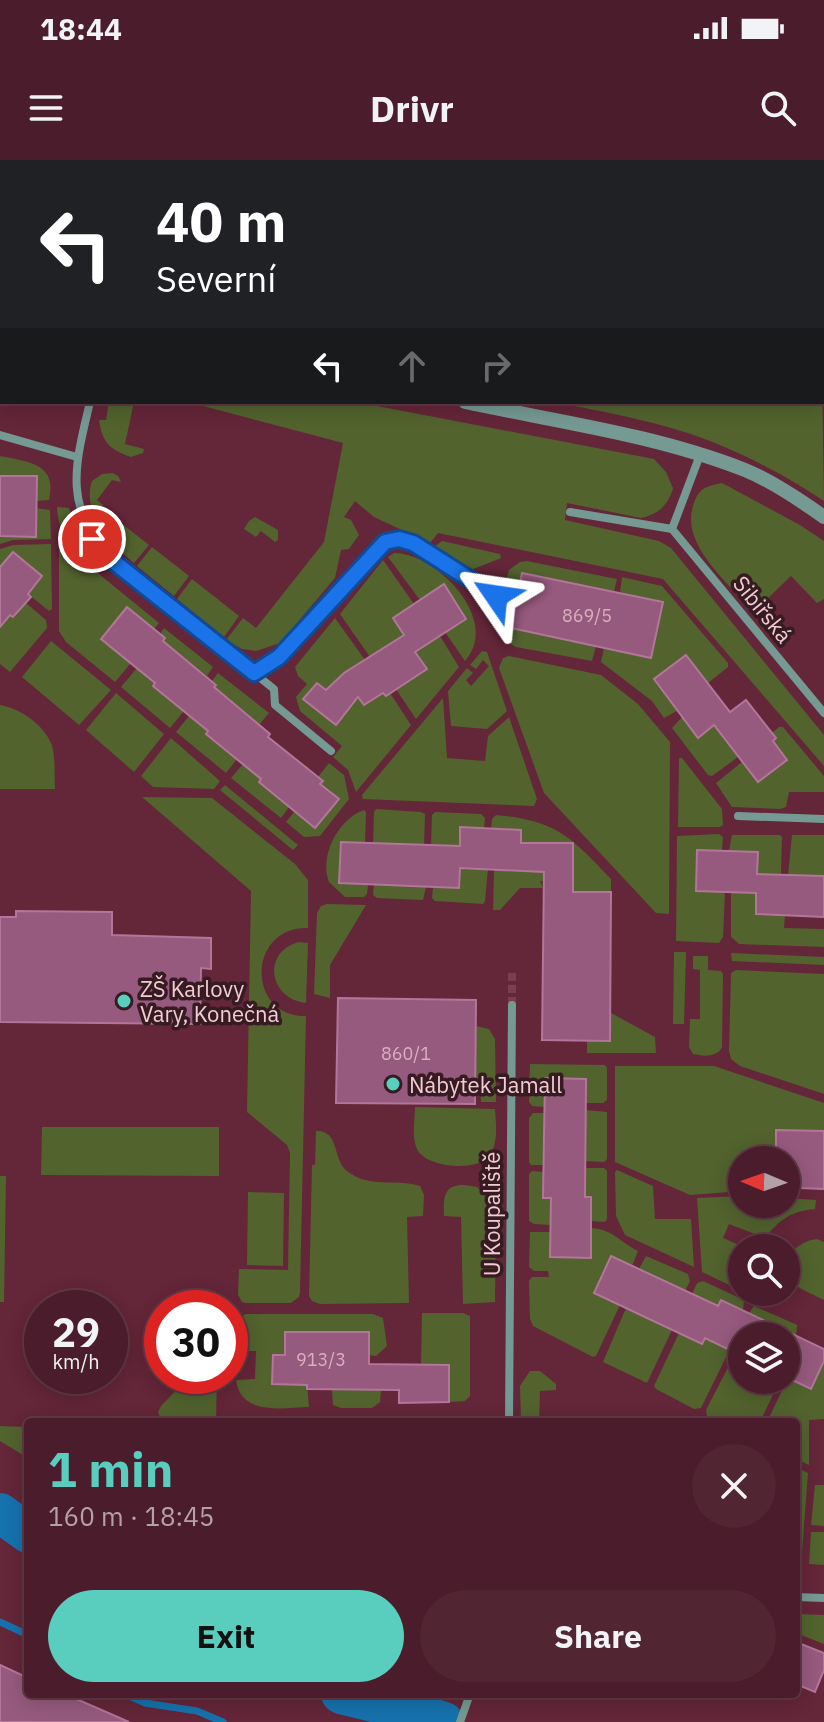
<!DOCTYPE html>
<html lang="en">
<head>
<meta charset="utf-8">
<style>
	:root { --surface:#4b1c2b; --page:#522533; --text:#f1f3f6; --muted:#b2a1a9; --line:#623a47; --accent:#59cebf }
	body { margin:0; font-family:"IBM Plex Sans",sans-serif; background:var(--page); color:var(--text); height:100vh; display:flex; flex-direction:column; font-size:30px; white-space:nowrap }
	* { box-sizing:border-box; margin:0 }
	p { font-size:26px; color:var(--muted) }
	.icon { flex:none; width:44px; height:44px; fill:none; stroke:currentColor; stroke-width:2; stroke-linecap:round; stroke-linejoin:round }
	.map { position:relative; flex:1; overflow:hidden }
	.panel { position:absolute; left:24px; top:1258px; width:776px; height:280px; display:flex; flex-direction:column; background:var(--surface); border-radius:8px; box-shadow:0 4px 20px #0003,0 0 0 2px var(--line) }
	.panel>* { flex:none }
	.banner { position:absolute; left:0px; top:0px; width:824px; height:244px; box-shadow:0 4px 20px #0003,0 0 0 2px var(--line); background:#202124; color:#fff; overflow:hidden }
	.needle { width:52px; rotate:272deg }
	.tools { position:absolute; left:728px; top:986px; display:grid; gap:16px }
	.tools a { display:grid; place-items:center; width:72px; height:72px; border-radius:50%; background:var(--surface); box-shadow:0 4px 20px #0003,0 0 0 2px var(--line); font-size:40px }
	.speed { position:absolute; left:24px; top:1130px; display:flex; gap:16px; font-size:40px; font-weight:700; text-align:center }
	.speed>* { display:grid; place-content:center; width:104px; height:104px; border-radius:50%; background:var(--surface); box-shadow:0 4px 20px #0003,0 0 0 2px var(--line); line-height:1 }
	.speed small { font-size:20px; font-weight:400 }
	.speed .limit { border:12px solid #d22; background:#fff; color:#111 }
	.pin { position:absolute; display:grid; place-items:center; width:68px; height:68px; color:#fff; margin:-34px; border:4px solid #fff; border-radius:50%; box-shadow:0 2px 8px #0007 }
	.me { position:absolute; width:88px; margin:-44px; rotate:302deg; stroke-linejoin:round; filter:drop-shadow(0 0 6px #0008) }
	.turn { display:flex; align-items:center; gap:28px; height:168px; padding:0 24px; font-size:36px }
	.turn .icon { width:104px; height:104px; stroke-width:2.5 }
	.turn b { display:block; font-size:56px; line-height:68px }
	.lanes { display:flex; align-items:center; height:76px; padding:0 24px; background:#0003; justify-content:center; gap:40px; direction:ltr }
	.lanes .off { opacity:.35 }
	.round { display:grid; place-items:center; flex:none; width:84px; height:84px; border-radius:42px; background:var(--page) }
	.head { display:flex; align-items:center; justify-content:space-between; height:136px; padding:0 24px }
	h1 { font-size:48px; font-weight:700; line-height:60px; color:var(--accent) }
	.button { display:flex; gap:16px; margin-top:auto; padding:16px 24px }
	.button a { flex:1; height:92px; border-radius:48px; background:var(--accent); color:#111; font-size:32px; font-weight:700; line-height:92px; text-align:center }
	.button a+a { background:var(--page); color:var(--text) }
	.status { display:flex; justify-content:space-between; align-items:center; height:56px; padding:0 40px; background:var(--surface); direction:ltr }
	.status svg { height:22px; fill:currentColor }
	header { display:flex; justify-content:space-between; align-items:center; height:104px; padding:0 24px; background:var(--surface); font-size:36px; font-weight:700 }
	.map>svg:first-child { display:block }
	.green { fill:#52632e }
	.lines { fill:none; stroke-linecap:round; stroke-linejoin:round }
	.stream { stroke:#1672ad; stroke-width:7 }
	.river { stroke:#1672ad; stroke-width:40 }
	.building { fill:#965a7e; stroke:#b37599; stroke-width:2 }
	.minor-tunnel { stroke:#793f50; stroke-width:8; stroke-dasharray:8 4; stroke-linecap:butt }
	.minor { stroke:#759993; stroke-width:8 }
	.tertiary { stroke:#759993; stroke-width:14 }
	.rail-casing { stroke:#ac7a87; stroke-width:9 }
	.rail { stroke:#371b22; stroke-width:6; stroke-dasharray:18; stroke-linecap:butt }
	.route-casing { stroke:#114b97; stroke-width:20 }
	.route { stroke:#1a73e8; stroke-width:14 }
	.poi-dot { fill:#59cebf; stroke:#371b22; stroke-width:3 }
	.labels { text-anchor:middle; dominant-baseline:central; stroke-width:7; stroke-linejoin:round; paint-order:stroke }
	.number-label { font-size:18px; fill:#dbafbe }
	.street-label { font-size:22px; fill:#f2cbd3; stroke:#371b22 }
	.poi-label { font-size:22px; fill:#f2cbd3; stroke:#371b22; text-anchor:start }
</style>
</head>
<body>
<div class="status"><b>18:44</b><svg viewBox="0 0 49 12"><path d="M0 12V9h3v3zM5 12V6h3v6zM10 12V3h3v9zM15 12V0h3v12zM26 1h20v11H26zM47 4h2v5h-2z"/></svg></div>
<header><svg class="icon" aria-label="menu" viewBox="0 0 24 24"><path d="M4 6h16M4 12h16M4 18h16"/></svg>Drivr<svg class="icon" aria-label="search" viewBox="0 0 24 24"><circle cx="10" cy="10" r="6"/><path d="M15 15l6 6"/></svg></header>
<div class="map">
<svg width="824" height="1562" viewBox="0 0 824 1562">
	<rect width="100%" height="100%" fill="#642639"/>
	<g class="green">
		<path d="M822 213 824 341C789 318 749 296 710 281 661 262 606 252 554 242H822Z"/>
		<path d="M109 242H134L125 284 144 289 143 293 131 297C110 290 102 282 99 260H106Z"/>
		<path d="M188 242H356L654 299 666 312 673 328C669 344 658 355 641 358L567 343 565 360 659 381 671 388 824 575V606L663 419 438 373 430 383 374 357 355 341 344 357 351 360 359 375 349 389 341 390 335 418 280 483 256 491 242 489 226 480 243 458 256 468 324 382 343 283Z"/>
		<path d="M0 296C28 302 58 303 49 340L37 341V316H0Z"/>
		<path d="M113 313 118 316 121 322 112 320 97 340 103 345 102 348 149 385 134 403C112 385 81 353 92 321L102 314Z"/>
		<path d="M722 323 800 365 824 381V439L817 443 791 416 761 445 752 448 746 445C724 418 679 382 694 343 699 328 707 326 722 323Z"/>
		<path d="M57 347 69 348 82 381 98 401 96 403C74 385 58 377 57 347Z"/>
		<polygon points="36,348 50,350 51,379 13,380 0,384 0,376 36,377"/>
		<polygon points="255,357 278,370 278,380 275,382 261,371 256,377 244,369 249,361"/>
		<polygon points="442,381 500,394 501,398 471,410 434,387"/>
		<polygon points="51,384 52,449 49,451 28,434 41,416 13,392 0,407 0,389 13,385"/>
		<polygon points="62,387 66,387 159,463 154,469 127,447 101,478 131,503 115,522 66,482 59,471 59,388"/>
		<polygon points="152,387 189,416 174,436 137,406"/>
		<path d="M394 393C437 393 502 461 465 501L445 472 466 458 444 425 420 440 388 397Z"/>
		<polygon points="383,400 414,444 393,458 404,475 370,497 340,454"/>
		<polygon points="527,401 617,419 614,432 523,413 517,437 503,434 509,410 520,402"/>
		<polygon points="622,417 662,426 728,503 728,507 708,523 654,519 677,551 664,558 652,541 601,502 604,488 651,498 663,442 620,433"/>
		<polygon points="192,419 239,456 224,477 177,439"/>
		<path d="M501 440 516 443 511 468 596 486 592 501 516 487C495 476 497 461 501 440Z"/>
		<polygon points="26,443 46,460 47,468 10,512 0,504 0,468 10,455 14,457"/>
		<polygon points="335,458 365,500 345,514 363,545 383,533 386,536 390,533 411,565 356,632 348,610 333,597 342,586 300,551 296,537 307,524 298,516 295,507"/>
		<polygon points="164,468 213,507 207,516 163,481 165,478 160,474"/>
		<polygon points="440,476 459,507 416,559 396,529 426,508 415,491"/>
		<polygon points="51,481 111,530 79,565 22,517"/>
		<polygon points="482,491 487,492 507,551 487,569 451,566 448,531 467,508 473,513 466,520 471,526 489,506 483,500 476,509 470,505"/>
		<polygon points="509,496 601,515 638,544 670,582 669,754 656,753 544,633 499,508 503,498"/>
		<polygon points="137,508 184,551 170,568 121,527"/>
		<polygon points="218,513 269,553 259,565 214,528 216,524 212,521"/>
		<polygon points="116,533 164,574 134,612 86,570"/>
		<polygon points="443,538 447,598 485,601 488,576 509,557 537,639 534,646 363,639 362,635"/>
		<path d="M0 545C19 548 43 564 51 583 56 595 54 615 55 629H0Z"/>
		<polygon points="189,556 208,571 207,575 237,599 226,613 176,572"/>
		<polygon points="682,557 698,577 714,564 738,597 712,616 708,615 672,568"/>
		<polygon points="779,567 783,567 824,616 824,632 789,632 786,647 780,649 732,647 716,623 742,602 758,622 787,600 773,581 776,578 772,573"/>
		<polygon points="171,578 220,621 214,629 153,627 141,616"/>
		<polygon points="679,598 682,598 722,649 723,665 720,667 678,667"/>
		<polygon points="329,603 344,615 349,639 320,676 304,677 286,662 295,651 338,639 320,624 323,621 318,617"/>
		<polygon points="243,604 261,619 259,622 289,647 281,658 231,618"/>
		<polygon points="225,625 298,685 293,690 220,630"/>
		<path d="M142 637 212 638 295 704 308 720V768C248 766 245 856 306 856L300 1132 299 1137 291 1143H246L242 1142 238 1135 239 1109 288 1110 290 993 287 985 247 952 251 731Z"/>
		<polygon points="376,649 421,652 425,654 424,685 373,683 374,652"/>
		<path d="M364 650 366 652 365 683 339 722 368 724 367 734 364 737H345L329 722C319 696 338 659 364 650Z"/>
		<polygon points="435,652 481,654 485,658 484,668 460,667 460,686 431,685 432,655"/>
		<path d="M496 655C556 660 571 677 611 719V732H573V684L545 683 544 721H540L543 728H520L500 750H493L494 710 519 711 521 670 491 668 492 659Z"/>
		<polygon points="719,674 723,677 722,691 697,731 725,732 723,777 719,783 676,781 677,676"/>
		<polygon points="732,675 780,675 782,677 781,714 757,714 758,692 729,691"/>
		<polygon points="792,675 824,675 824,716 788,715"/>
		<polygon points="460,708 488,709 485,741 483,744 435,741 432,738 433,727 459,728"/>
		<polygon points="374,724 426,727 423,740 377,738 373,735"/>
		<polygon points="731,732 756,733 756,754 785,755 784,768 824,769 824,787 739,784 731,777"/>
		<polygon points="327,744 366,745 330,805 330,838 314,834 317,753 321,746"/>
		<path d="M299 782 308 783 306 843C269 839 261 792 299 782Z"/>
		<polygon points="674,792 686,792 684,864 673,864"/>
		<polygon points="731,793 824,797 824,805 732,801"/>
		<path d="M693 796H708V810L721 811 723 814 722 888C715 898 703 896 693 894L689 887 690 859H700V810L693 809Z"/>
		<polygon points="736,810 824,814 824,934 740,906 731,899 729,891 731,813"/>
		<polygon points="611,853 655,877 656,893 587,893 587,881 610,881"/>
		<polygon points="476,866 489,869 495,879 496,942 481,942 480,920 475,920"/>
		<polygon points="530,904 605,905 607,908 607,940 603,943 586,943 585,919 546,918 545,947 532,946 529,942"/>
		<polygon points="615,906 714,906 824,943 824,971 777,970 776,994 765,994 764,1000 742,1000 742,1031 690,1035 615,1002"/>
		<path d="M415 947 495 949C496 965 499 985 488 997 475 1012 428 1007 418 991 411 979 415 961 415 947Z"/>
		<polygon points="585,950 607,952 607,999 604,1002 585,1001"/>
		<polygon points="533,953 545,953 544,1005 531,1005 529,1002 529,958"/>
		<polygon points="42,967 219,967 219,1016 41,1015"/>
		<path d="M316 971C340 970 332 999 347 1011 370 1029 394 1018 420 1026L424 1035 423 1056 407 1057 409 1143 320 1144 312 1141 309 1136 312 1005H315Z"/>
		<polygon points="585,1008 604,1008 607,1011 607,1059 605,1062 591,1061 591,1038 585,1037"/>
		<polygon points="617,1010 653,1026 655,1059 691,1059 694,1107 625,1075 616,1056 615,1012"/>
		<polygon points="532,1011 544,1012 551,1038 550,1065 534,1064 529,1061 529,1014"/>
		<polygon points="0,1016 6,1016 4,1142 0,1142"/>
		<path d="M465 1025 477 1027 496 1048 495 1142 463 1144 461 1057 444 1056C443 1037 444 1024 465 1025Z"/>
		<polygon points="248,1032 284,1033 283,1106 247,1105"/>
		<path d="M742 1036V1044H786V1038L816 1040 815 1049C791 1051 779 1060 765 1078L729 1064 723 1078 746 1088H742V1131L702 1112 697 1038Z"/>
		<path d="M591 1068C612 1069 620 1082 638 1091L632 1106 611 1096 594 1132 620 1145 596 1196 593 1197 533 1166 530 1159 529 1121 532 1117H549L548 1111H534L529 1107 530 1072H550V1097L590 1098Z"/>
		<path d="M817 1079 824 1082V1140C815 1135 802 1131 795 1124 776 1104 795 1081 817 1079Z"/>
		<polygon points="646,1096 688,1114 690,1121 685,1131 639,1109"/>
		<polygon points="703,1121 744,1140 743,1150 722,1140 718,1146 692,1134 697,1123"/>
		<polygon points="754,1146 797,1165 796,1176 749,1153"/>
		<polygon points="626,1148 672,1170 647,1223 603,1202"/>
		<polygon points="422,1153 463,1153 470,1156 470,1236 465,1241 449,1242 449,1205 421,1205"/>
		<path d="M245 1154H373L383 1158 387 1186 376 1196 369 1195V1172H285V1195H273L272 1224 307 1225 309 1247C282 1248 241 1256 236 1220L255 1219 256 1191H237V1164Z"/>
		<polygon points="679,1173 701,1184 705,1178 730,1189 701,1248 694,1249 656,1229 654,1226"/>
		<polygon points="736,1192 742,1195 742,1220 780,1220 760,1262 720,1262 707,1256 706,1250"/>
		<polygon points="824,1201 824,1259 809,1260 809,1305 796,1299 796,1262 767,1262 788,1218 811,1229"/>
		<polygon points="530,1211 540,1211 556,1224 556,1230 540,1231 539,1262 521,1262 520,1226"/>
		<polygon points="190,1216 217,1216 216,1261 161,1260 158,1252 161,1246"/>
		<polygon points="332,1229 381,1230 380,1242 372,1248 341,1248 333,1245"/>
		<polygon points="0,1266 28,1267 28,1298 0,1281"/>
		<polygon points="796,1307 808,1313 802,1392 797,1399"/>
		<polygon points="815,1325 824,1325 824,1366 811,1365"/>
		<polygon points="811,1372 824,1372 824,1405 809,1404"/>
		<polygon points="796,1454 824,1455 824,1484 796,1473"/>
	</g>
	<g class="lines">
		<g class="stream">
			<polyline points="0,1462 28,1475"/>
			<polyline points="125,1534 145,1543 197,1551 223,1562"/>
		</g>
		<g class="river">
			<polyline points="0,1353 28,1373"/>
			<polyline points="341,1534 414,1552 444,1562"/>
		</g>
	</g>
	<g class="building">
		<polygon points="0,316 37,316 36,377 0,376"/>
		<polygon points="13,392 42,416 28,434 31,437 13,457 10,455 0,467 0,407"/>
		<polygon points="522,413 663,442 651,498 511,468"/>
		<polygon points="444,424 466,459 415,492 427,509 386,536 383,533 364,545 358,537 336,565 303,539 317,523 326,530 344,513 404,475 393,458"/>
		<polygon points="127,447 165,478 163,481 216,525 214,527 270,574 268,577 323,621 320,624 339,639 315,668 259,622 261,619 206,574 208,571 153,526 155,523 101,479"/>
		<polygon points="686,495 730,552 746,540 776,578 773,581 787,600 758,622 714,565 698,578 654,519"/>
		<polygon points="460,667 521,670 521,683 573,683 573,732 611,732 610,881 542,880 544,712 460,708 459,728 339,723 341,682 460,686"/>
		<polygon points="697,690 758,692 757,714 824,716 824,757 756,754 756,733 696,731"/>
		<polygon points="16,751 112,752 112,775 211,778 211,809 201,808 200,864 0,862 0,757 16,757"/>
		<polygon points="338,838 476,840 475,944 336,943"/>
		<polygon points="545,918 586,919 585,1037 591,1037 591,1098 550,1097 551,1038 543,1038"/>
		<polygon points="776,970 824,971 824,1029 800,1028 800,1024 786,1024 786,1000 776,1000"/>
		<polygon points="611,1096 718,1146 721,1140 824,1189 824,1201 811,1229 786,1217 786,1176 742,1176 742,1196 705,1178 702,1184 594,1133"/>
		<polygon points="285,1172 369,1172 369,1204 449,1205 449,1242 399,1243 399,1230 307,1229 307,1225 272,1224 273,1195 285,1195"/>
		<polygon points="796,1482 824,1493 824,1510 815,1532 796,1524"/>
		<polygon points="0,1505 28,1518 28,1534 65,1534 129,1562 0,1562"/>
	</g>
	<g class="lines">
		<polyline class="minor-tunnel" points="512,845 512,813"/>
		<g class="minor">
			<path d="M90 242C75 305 63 345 109 398L254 513 279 497 385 382 399 379 413 383 496 436"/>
			<polyline points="0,275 77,297"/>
			<polyline points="700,295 672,369 824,553"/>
			<polyline points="570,352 672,369"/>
			<polyline points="254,513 274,529 275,545 331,591"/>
			<polyline points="738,656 824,659"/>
			<polyline points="509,1262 512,845"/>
			<polyline points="796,1437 824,1438"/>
			<polyline points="460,1562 470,1534"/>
		</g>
		<g class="tertiary">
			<polyline points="0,143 2,144"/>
			<path d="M465 242C559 262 656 275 745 310 772 321 800 340 824 357"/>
		</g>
		<g class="rail-casing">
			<g id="rail">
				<polyline points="435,0 448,2"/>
				<polyline points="778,2 790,0"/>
			</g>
		</g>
		<use href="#rail" class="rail"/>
	</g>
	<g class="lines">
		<g class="route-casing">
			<polyline id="route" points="92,379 109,398 254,513 279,497 385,382 399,379 413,383 496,436"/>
		</g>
		<use href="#route" class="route"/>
	</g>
	<g class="poi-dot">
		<circle cx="124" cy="841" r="8"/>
		<circle cx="393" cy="924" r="8"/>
	</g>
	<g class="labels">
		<g class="number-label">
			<text x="587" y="455">869/5</text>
			<text x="406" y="893">860/1</text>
			<text x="321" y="1199">913/3</text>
		</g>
		<g class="street-label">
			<text transform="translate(763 449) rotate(51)">Sibiřská</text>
			<text transform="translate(491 1054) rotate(-90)">U Koupaliště</text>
		</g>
		<g class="poi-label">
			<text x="140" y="828">ZŠ Karlovy<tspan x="140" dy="25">Vary, Konečná</tspan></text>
			<text x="409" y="924">Nábytek Jamall</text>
		</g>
	</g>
</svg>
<div class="tools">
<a><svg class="needle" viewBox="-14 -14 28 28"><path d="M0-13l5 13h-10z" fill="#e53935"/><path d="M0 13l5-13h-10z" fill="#b2a1a9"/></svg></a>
<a><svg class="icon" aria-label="search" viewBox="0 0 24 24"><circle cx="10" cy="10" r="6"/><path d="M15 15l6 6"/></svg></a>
<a><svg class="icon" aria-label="layers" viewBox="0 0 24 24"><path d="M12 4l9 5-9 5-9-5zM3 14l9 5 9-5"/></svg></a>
</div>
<div class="speed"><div>29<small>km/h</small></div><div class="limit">30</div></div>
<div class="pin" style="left:92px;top:379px;background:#d93025"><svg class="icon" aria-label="arrive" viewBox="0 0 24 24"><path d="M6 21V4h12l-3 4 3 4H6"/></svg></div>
<svg class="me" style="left:496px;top:436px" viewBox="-20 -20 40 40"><path d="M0-17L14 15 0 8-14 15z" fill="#1a73e8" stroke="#fff" stroke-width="4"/></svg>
<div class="banner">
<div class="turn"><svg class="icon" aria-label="left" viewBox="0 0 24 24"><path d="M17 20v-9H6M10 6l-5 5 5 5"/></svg><div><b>40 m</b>Severní</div></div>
<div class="lanes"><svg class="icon" aria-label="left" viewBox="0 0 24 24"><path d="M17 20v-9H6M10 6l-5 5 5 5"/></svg><svg class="icon off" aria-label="ahead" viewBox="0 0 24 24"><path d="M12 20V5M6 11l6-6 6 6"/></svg><svg class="icon off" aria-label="right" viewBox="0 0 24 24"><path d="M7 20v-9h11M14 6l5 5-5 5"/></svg></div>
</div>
<section class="panel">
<div class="head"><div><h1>1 min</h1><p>160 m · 18:45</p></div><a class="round"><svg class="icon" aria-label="close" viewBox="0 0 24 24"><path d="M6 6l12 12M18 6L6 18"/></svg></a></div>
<div class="button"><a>Exit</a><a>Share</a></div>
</section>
</div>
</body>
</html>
